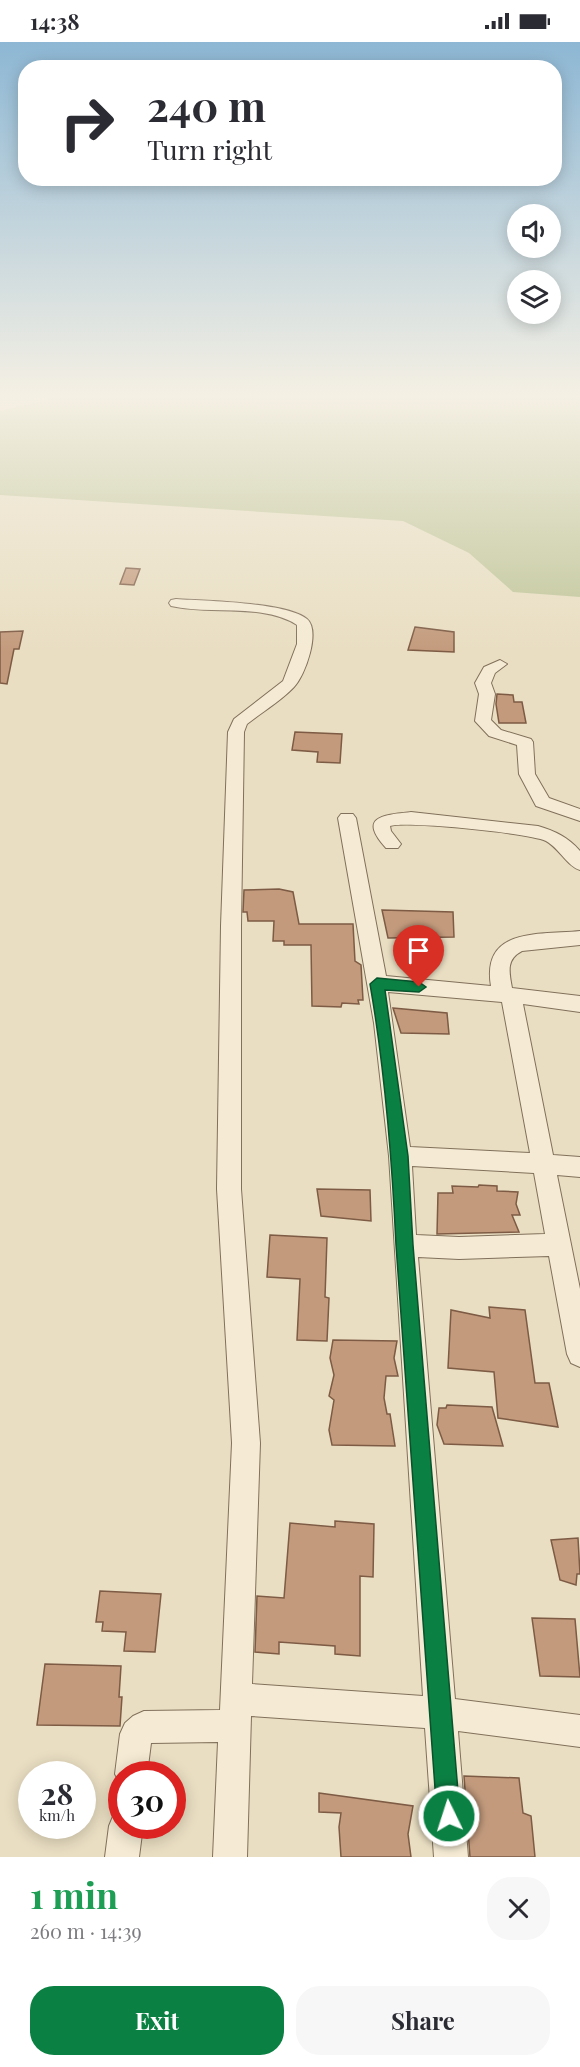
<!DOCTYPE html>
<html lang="en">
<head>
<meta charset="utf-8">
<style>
	:root { --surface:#fff; --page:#f7f7f7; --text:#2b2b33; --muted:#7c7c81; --accent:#0b8043 }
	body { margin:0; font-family:"Playfair Display",serif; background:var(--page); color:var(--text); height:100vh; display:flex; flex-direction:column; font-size:22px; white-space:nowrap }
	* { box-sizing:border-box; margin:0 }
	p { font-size:20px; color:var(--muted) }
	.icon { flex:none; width:33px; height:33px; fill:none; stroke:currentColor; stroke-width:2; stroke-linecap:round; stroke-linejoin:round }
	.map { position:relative; height:1815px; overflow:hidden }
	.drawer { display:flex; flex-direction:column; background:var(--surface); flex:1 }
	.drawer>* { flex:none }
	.guide { position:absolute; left:18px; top:18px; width:544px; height:126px; border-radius:24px; box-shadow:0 3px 15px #0003; background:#fff; color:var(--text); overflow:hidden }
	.controls { position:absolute; left:507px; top:162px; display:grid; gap:12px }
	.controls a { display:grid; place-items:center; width:54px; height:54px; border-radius:50%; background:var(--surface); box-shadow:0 3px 15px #0003; font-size:30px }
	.speed { position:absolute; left:18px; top:1719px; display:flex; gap:12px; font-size:30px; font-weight:700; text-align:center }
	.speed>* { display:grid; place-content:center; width:78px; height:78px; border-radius:50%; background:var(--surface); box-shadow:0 3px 15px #0003; line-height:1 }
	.speed small { font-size:15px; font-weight:400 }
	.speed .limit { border:9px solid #d22; background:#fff; color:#111 }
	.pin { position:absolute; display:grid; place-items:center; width:51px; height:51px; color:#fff; margin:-62px -26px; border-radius:50% 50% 50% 0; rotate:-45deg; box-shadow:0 0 6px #0007 }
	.pin .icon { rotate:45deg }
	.me { position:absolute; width:66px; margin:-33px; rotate:356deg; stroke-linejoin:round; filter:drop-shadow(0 0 4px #0008) }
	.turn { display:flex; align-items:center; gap:21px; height:126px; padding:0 30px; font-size:27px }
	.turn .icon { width:78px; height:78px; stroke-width:2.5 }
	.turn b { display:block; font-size:42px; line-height:51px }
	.round { display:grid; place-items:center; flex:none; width:63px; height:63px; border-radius:24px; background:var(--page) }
	.headline { display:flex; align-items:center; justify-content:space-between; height:102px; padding:0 30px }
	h1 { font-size:36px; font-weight:700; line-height:45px; color:#1e9e55 }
	.action { display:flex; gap:12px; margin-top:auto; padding:12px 30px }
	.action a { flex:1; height:69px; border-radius:24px; background:var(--accent); color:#fff; font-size:24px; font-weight:700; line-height:69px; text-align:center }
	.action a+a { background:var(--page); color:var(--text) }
	.status { display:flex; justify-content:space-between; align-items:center; height:42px; padding:0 30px; background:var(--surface); direction:ltr }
	.status svg { height:16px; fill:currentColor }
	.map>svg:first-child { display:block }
	.green { fill:#bfc598 }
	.building { fill:#c39a7c; stroke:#7d5b44; stroke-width:1.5 }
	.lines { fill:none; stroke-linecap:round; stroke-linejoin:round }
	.minor-casing { stroke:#81705b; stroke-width:2 }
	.minor { fill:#f5ebd4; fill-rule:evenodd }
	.route { fill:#0b8043; stroke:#07532c; stroke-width:1.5 }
</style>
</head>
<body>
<div class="status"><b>14:38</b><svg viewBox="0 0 49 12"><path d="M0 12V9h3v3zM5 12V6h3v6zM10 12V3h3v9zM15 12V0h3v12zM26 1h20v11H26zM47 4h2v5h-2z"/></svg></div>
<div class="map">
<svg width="580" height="1815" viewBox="0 0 580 1815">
	<rect width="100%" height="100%" fill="#e9dec2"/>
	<polygon class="green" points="54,356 580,356 580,555 513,550 469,511 403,479 0,453 0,369"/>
	<g class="building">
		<polygon points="126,526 140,527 134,543 120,542"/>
		<polygon points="415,585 454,590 454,610 408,608"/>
		<polygon points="23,589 19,607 14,607 7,642 0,641 0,590"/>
		<polygon points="497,652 513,653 514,660 522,660 526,681 499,681 496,662"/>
		<polygon points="295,690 342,692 340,721 317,720 318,710 292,708"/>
		<polygon points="279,847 293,850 299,882 353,882 355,919 361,923 363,958 358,958 359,962 342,961 341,965 312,964 311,903 284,903 284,899 273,899 274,879 248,879 247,870 243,870 244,848"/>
		<polygon points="382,868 453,870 454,895 388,896"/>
		<polygon points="393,966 447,971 449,992 401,991"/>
		<polygon points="479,1143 497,1144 497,1149 518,1150 516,1162 520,1173 512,1173 519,1190 437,1192 438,1151 453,1151 452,1144 478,1145"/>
		<polygon points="317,1147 370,1148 371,1179 321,1174"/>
		<polygon points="270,1193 327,1196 325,1255 329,1256 327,1299 297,1298 300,1237 267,1235"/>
		<polygon points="489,1265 525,1268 535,1341 549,1341 558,1385 498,1376 494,1330 448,1326 451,1268 490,1276"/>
		<polygon points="333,1298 397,1299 394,1316 398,1334 386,1334 384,1356 387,1372 390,1372 395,1404 332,1403 329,1388 334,1358 329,1354 334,1333 330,1316"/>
		<polygon points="447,1363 492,1365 503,1404 444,1402 437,1383 439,1366 446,1366"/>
		<polygon points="335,1479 374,1482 373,1535 360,1534 360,1614 335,1612 335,1604 279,1600 279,1612 255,1610 257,1554 284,1556 290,1481 335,1485"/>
		<polygon points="578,1496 580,1532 577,1532 576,1543 560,1538 551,1498"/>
		<polygon points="100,1549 161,1552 155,1610 124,1609 126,1590 102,1589 103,1580 96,1580"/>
		<polygon points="532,1576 575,1577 580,1635 540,1634"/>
		<polygon points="45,1622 121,1624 119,1655 122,1655 120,1684 37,1683"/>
		<polygon points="464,1734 519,1736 523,1771 531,1774 535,1815 470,1815"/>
		<polygon points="319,1751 413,1764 408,1792 411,1815 341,1815 339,1785 341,1771 319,1770"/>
	</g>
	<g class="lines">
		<g class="minor-casing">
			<g id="minor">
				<path d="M176 557C204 559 287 560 307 577 321 589 305 634 294 645 281 659 262 670 247 682L244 690 241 884V1147L260 1401 252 1642 423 1654 389 1114 374 981 338 776 341 772H353L356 776 386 934 491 944C481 885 540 893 580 889V903L522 909C506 917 509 930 512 946L580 954V970L523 962 553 1113 580 1115V1135L557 1133 580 1247V1325L571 1321 567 1312 549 1214 459 1217 418 1215 455 1657 580 1673V1705L458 1689 468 1815H434L425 1686 251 1674 247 1815H213L218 1700 151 1701 147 1732H122V1745L115 1732 120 1692 125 1681 133 1674 144 1669 220 1668 232 1401 217 1147 221 884 228 690 234 677 283 639 297 602V583C264 561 209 573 171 564L169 561 171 558ZM388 950 502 960 530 1111 410 1105ZM412 1124 534 1131 545 1192 459 1195 416 1193Z"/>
				<polygon points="500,618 507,622 495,631 491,641 495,652 491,678 501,688 531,697 533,700 535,732 549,756 580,767 580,779 536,764 519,732 517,703 489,694 475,679 479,652 475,641 484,625"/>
				<path d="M411 770 538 784C555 789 568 795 580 809V828C568 825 559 806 546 799 529 791 407 779 390 784L391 789 401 802 398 806H386C358 775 382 773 411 770Z"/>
				<polygon points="122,1769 122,1784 143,1784 139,1815 105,1815 109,1784 114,1772"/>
			</g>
		</g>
		<use href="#minor" class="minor"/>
	</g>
	<linearGradient id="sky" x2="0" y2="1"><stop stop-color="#8db7d4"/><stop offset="0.58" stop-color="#f5f0e4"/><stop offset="1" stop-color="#f5f0e4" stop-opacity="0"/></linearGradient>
	<rect width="580" height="610" fill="url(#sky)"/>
	<path class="route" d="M377 936 419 940 426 945 419 950 385 948 408 1114 413 1203 460 1774 457 1782 449 1786 440 1782 437 1774 396 1203C392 1116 385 1028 370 942Z"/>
</svg>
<div class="controls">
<a><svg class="icon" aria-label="sound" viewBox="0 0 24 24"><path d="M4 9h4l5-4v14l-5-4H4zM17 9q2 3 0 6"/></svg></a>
<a><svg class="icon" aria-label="layers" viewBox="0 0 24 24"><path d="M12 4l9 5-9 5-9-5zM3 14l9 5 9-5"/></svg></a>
</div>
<div class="speed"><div>28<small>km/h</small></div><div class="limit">30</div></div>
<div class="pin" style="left:419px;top:945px;background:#d93025"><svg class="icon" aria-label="arrive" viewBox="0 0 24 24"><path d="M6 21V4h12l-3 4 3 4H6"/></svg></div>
<svg class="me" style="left:449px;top:1774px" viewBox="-20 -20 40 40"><circle r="17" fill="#0b8043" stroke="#fff" stroke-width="3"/><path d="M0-11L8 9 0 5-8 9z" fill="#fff"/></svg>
<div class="guide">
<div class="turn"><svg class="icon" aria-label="right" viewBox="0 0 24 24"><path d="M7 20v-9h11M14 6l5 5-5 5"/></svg><div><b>240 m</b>Turn right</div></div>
</div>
</div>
<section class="drawer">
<div class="headline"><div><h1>1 min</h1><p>260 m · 14:39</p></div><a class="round"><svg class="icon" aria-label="close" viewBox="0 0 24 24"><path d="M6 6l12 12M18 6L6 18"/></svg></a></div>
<div class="action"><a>Exit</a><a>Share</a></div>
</section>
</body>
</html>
